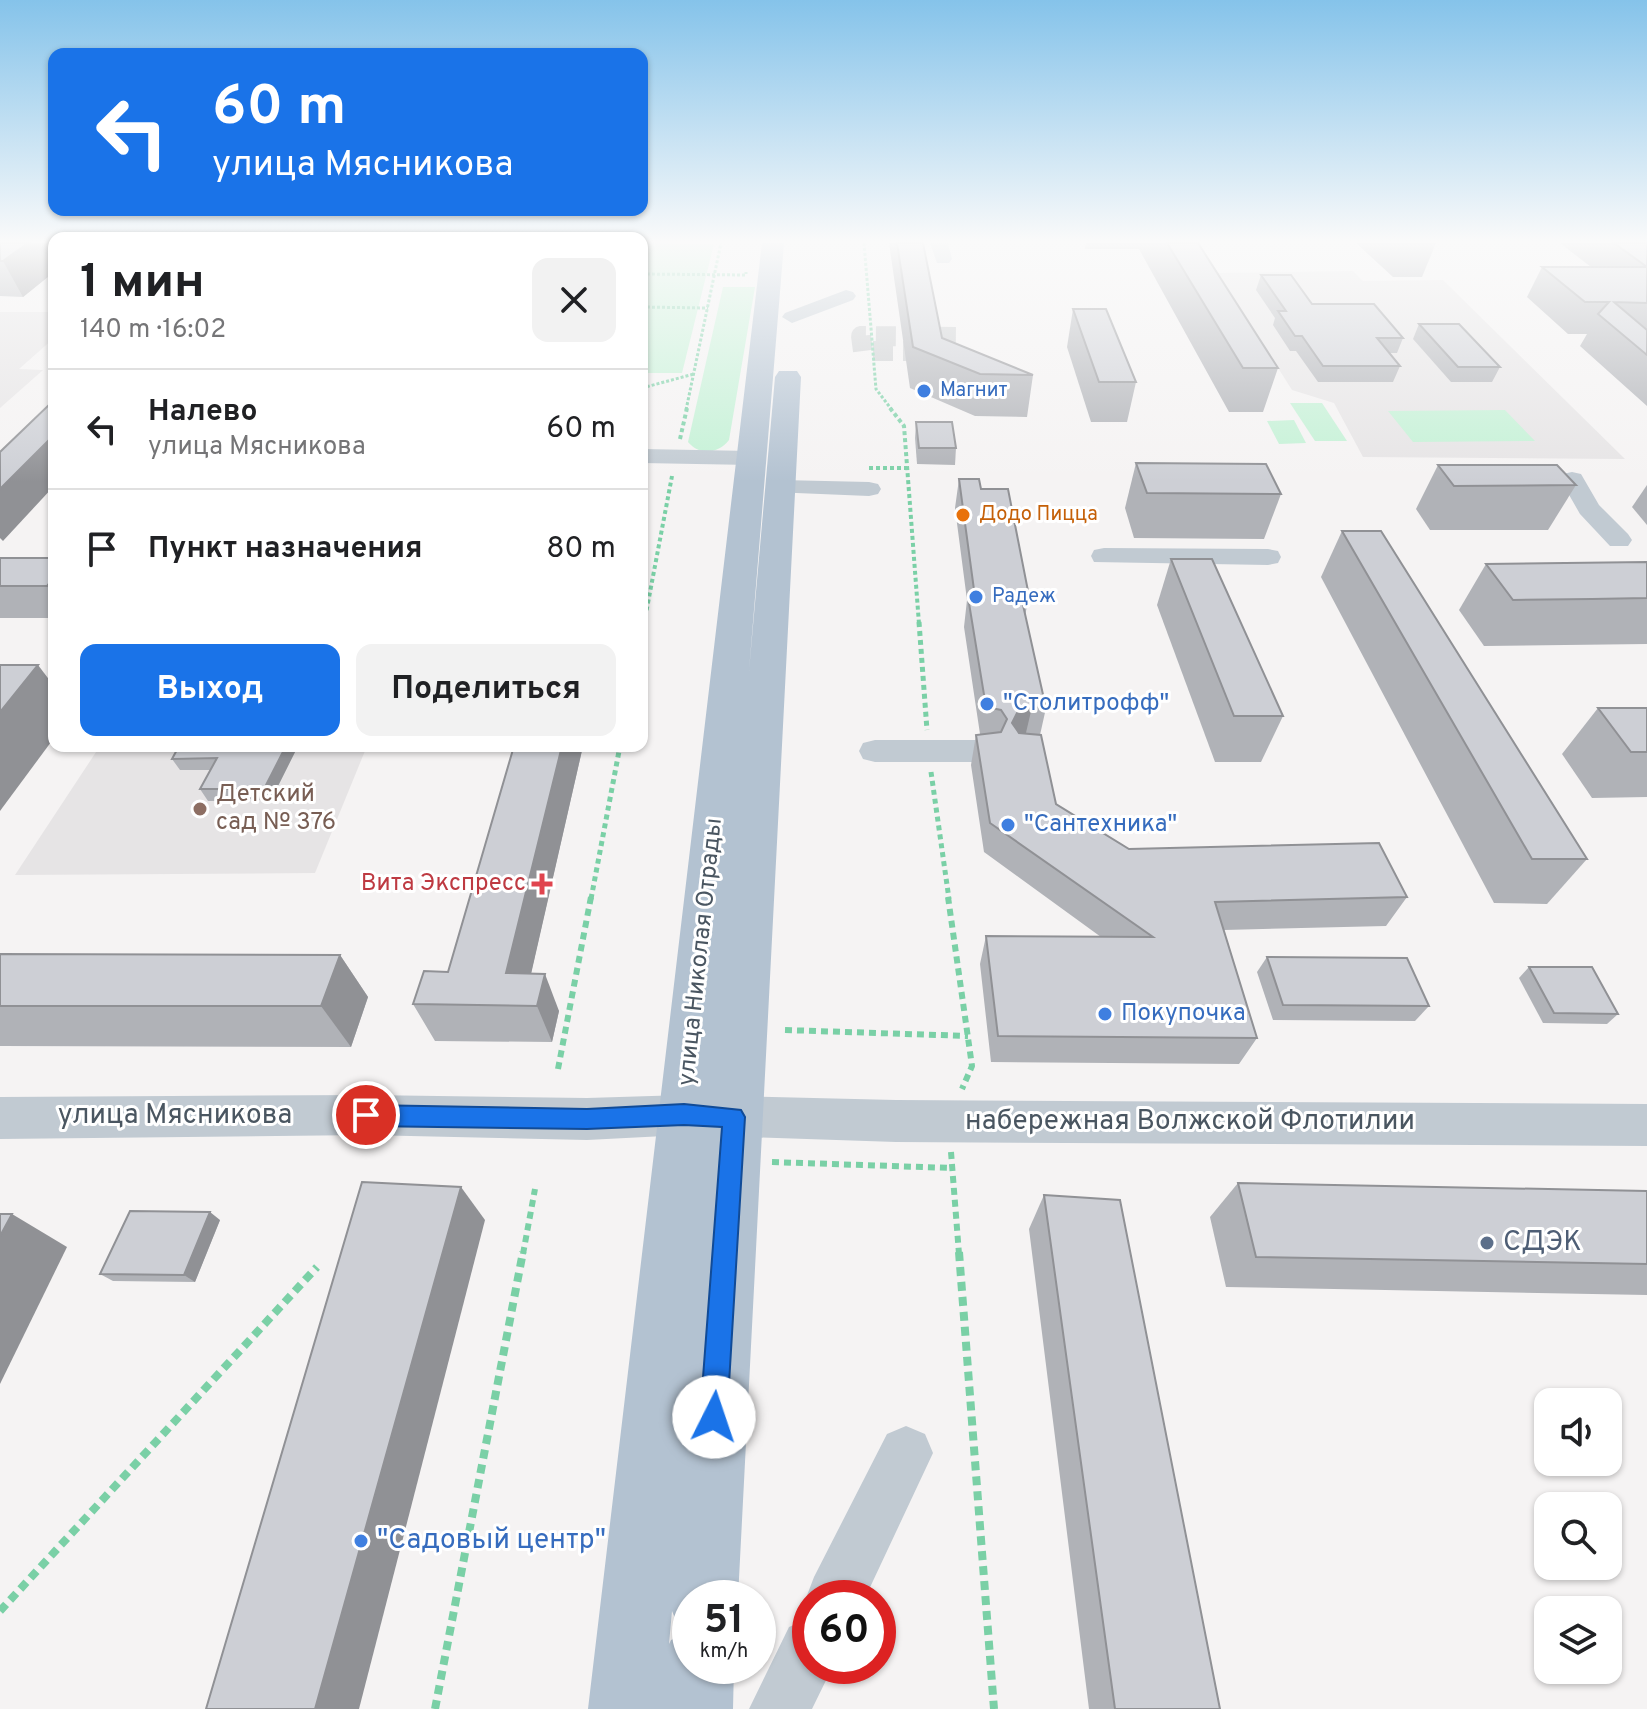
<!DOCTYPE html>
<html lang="ru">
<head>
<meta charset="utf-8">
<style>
	:root { --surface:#fff; --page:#f2f2f2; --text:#202124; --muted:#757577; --line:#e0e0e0; --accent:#1a73e8 }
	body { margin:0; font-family:Overpass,sans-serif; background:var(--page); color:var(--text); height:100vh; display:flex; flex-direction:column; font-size:30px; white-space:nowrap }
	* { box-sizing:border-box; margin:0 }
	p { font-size:26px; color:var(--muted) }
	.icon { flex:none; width:44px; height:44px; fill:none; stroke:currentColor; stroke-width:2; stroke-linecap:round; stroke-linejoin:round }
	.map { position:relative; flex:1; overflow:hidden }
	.side { position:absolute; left:48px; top:232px; width:600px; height:520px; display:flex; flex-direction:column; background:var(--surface); border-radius:16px; box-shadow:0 2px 6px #0004 }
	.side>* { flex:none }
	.guide { position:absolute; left:48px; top:48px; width:600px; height:168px; border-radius:16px; box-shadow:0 2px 6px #0004; background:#1a73e8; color:#fff; overflow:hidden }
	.controls { position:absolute; left:1534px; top:1388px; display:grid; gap:16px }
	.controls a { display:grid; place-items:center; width:88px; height:88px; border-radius:16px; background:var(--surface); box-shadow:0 2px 6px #0004; font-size:40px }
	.speed { position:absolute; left:672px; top:1580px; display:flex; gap:16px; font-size:40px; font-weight:700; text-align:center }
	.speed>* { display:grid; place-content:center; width:104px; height:104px; border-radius:50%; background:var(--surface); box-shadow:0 2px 6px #0004; line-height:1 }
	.speed small { font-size:20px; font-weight:400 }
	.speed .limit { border:12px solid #d22; background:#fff; color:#111 }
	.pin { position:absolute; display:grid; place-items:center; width:68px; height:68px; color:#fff; margin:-34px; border:4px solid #fff; border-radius:50%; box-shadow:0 2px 8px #0007 }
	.me { position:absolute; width:88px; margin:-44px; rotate:4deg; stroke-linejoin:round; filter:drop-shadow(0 0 6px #0008) }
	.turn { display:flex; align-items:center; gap:28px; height:168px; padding:0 32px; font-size:36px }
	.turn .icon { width:104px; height:104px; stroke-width:2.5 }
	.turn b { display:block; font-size:56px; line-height:68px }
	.round { display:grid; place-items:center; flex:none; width:84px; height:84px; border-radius:16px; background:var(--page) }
	.overview { display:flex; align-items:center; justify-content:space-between; height:136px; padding:0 32px }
	h1 { font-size:48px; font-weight:700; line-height:60px }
	.action { display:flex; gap:16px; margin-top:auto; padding:16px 32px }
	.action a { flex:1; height:92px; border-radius:16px; background:var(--accent); color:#fff; font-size:32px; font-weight:700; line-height:92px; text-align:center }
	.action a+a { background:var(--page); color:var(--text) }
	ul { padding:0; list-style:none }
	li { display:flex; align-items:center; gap:24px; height:120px; padding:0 32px; border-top:2px solid var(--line) }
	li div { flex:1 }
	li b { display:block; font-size:30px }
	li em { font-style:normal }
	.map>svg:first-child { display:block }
	.education { fill:#e6e4e5 }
	.green { fill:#c3f1d5 }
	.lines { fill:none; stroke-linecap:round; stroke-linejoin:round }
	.minor-tunnel { stroke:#caccce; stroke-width:20; stroke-dasharray:20 10; stroke-linecap:butt }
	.path-far4 { stroke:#7ad0a6; stroke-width:3; stroke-dasharray:3 2; stroke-linecap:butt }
	.path-far3 { stroke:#7ad0a6; stroke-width:4; stroke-dasharray:4 3; stroke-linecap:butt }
	.path-far2 { stroke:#7ad0a6; stroke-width:5; stroke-dasharray:5 4; stroke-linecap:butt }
	.path-far1 { stroke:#7ad0a6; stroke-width:6; stroke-dasharray:7 5; stroke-linecap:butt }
	.path { stroke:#7ad0a6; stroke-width:8; stroke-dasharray:9 6; stroke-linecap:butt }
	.minor { fill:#c1cad2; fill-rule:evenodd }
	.major { fill:#b3c2d1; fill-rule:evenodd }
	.wall { fill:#b0b2b7 }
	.shaded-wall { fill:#909195 }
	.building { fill:#cdcfd5; stroke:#909195; stroke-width:2 }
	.route { fill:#1a73e8; stroke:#114b97; stroke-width:2 }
	.shop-dot { fill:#3f7fe0; stroke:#fff; stroke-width:3 }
	.food-dot { fill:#e8710a; stroke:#fff; stroke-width:3 }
	.education-dot { fill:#8d6e63; stroke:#fff; stroke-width:3 }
	.health-dot { fill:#e0444e; stroke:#fff; stroke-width:3 }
	.service-dot { fill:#5c6f8a; stroke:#fff; stroke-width:3 }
	.labels { text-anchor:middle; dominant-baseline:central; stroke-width:6; stroke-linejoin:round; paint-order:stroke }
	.far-shop-label { font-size:20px; fill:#366cbe; stroke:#fff; text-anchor:start }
	.far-food-label { font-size:20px; fill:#c56008; stroke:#fff; text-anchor:start }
	.shop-label { font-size:24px; fill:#366cbe; stroke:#fff; text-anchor:start }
	.education-label { font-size:24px; fill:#785e54; stroke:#fff; text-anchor:start }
	.health-label { font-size:24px; fill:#be3a42; stroke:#fff; text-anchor:end }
	.street-label { font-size:24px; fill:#4a5661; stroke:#fff }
	.near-street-label { font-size:28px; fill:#4a5661; stroke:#fff }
	.near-service-label { font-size:28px; fill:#4e5e75; stroke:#fff; text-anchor:start }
	.near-shop-label { font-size:28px; fill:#366cbe; stroke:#fff; text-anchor:start }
</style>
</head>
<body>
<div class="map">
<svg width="1647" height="1709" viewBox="0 0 1647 1709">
	<rect width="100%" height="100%" fill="#f5f3f3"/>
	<g class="education">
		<polygon points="1353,271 1363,281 1443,280 1625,459 1363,457 1334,403 1292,390 1218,273"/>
		<polygon points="0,312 54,312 54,338 19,369 43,370 0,408"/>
		<polygon points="100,746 367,746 315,873 15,875"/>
	</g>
	<g class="green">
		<polygon points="642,243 714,244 682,373 642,373"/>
		<path d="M723 287H755L729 440C718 454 700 456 688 442Z"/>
		<polygon points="1290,403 1322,403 1347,441 1315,441"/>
		<polygon points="1505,410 1535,441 1413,442 1388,411"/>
		<polygon points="1294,420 1306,443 1279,444 1267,421"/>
	</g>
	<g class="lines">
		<polyline class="minor-tunnel" points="953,351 863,351 861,336 956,337"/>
		<g class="path-far4">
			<polyline points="864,243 876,389 892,410"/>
			<polyline points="642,274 746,275 746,272"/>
			<polyline points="642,307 708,308"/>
			<polyline points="642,388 694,374"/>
			<polyline points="686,410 721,243"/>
		</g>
		<g class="path-far3">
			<polyline points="890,408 904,426 919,624"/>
			<polyline points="680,439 687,408"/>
			<polyline points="869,468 907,468"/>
			<polyline points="644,624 672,476"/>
		</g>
		<g class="path-far2">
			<polyline points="919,622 927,730"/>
			<polyline points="642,632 644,622"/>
			<polyline points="931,772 949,899"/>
			<polyline points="591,899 620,746"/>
		</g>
		<g class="path-far1">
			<polyline points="948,897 972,1066 962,1089"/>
			<polyline points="785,1030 968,1036"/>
			<polyline points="558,1069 591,897"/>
			<polyline points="951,1152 959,1254"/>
			<polyline points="772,1162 952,1168"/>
			<polyline points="523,1254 535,1189"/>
		</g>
		<g class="path">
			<polyline points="959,1252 994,1709"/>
			<polyline points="0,1611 317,1267"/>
			<polyline points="435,1709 523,1252"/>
		</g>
		<g class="minor">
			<polygon points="930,243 948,243 952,259 949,263 937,263"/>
			<polygon points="846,290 853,292 856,296 853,300 792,323 782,317 785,313"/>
			<polygon points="642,449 751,451 759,453 763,458 759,463 751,465 642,463"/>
			<polygon points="1572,472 1581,474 1599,505 1628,534 1632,540 1628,546 1610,546 1580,514 1560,479 1563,474"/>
			<polygon points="781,480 869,482 878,484 881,489 878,494 869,496 772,492 769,487 772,482"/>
			<polygon points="1104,548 1268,549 1278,551 1281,557 1278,563 1268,565 1094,562 1091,556 1094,550"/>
			<polygon points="875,740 983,740 995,743 999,751 995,759 983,762 875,762 863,759 859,751 863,743"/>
			<polygon points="366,1095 587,1098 684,1095 896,1100 1647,1104 1647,1146 896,1142 684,1135 587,1140 366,1135 0,1139 0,1097"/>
			<polygon points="906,1426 925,1434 933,1453 865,1598 810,1598 810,1608 806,1598 814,1577 887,1434"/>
			<polygon points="810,1618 810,1666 833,1666 812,1709 749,1709 789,1627"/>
		</g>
		<polygon class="major" points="762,243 784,243 749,671 775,377 779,371 797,371 801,377 738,1598 690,1598 690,1629 677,1623 672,1611 669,1644 671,1640 690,1632 690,1666 734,1666 733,1709 588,1709"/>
	</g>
	<g class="wall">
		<polygon points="0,243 54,243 54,272 23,297 0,296"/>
		<polygon points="889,243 923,243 942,338 1033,375 1027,417 975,416 910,388"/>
		<polygon points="1086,243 1198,243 1278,368 1263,412 1229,412 1139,249 1085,249"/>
		<polygon points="1356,243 1436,243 1422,277 1393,277"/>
		<polygon points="1560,243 1647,243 1647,406 1580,346 1587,334 1568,334 1527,297 1542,267 1591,267"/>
		<polygon points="1261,275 1312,304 1403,338 1397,353 1389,353 1400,366 1393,382 1318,382 1296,351 1290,351 1273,325 1275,318 1256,290"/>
		<polygon points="1073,309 1136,382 1127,422 1091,422 1067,347"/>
		<polygon points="1419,324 1500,367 1492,382 1451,382 1413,339"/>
		<polygon points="916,422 956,448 955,465 917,464 915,438"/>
		<polygon points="1136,463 1281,494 1264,539 1134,538 1125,508"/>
		<polygon points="1438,465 1576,485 1548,530 1430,530 1416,509"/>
		<polygon points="959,479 981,489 1029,596 1025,616 1046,708 1040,735 1056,804 1129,849 1407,897 1386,926 1224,930 1257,1038 1239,1064 991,1062 980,964 986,936 1101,937 984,852 971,765 976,735 980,734 964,627 967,600 955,508"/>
		<polygon points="1647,485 1647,525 1632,507"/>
		<polygon points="1342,531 1587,859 1547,904 1494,903 1321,577"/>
		<rect x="0" y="558" width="54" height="60"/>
		<polygon points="1171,559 1283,716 1261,762 1215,762 1157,605"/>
		<polygon points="1647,562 1647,644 1484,646 1459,610 1486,564"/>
		<polygon points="1598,708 1647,708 1647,797 1592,798 1562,754"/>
		<polygon points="179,746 298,746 271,800 208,801 200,789 211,770 180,770 172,759"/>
		<polygon points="583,746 531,973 559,1011 552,1042 435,1041 413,1004 448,972"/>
		<polygon points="0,954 340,955 368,997 351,1047 0,1046"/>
		<polygon points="1267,957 1429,1006 1415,1021 1273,1020 1257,972"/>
		<polygon points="1529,967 1618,1014 1607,1024 1543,1023 1519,978"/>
		<polygon points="1238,1183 1647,1191 1647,1295 1226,1287 1210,1217"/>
		<polygon points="1044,1195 1220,1709 1089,1709 1029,1229"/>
		<polygon points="220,1220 195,1282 113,1281 100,1274"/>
	</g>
	<g class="shaded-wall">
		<polygon points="28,243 54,243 54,272 23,297 3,261"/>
		<polygon points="54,435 54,486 3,541 0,538 0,489"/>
		<polygon points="54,577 54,596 47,586"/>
		<polygon points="38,665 54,686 54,738 0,811 0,712"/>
		<polygon points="1032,707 1025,737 1012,741 1012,723 1018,711"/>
		<polygon points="286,746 298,746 271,800 264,789"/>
		<polygon points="562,746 583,746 524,1005 506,973"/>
		<polygon points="340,955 368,997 351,1047 321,1006"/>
		<polygon points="545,974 559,1011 552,1042 537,1006"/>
		<polygon points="461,1187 485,1220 359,1709 315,1709"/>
		<polygon points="210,1212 220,1220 195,1282 184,1275"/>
		<polygon points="12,1214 67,1247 0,1384 0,1236"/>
	</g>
	<g class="building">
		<polygon points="0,243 28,243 3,261 0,261"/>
		<polygon points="897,243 923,243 942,338 1033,375 980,374 913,347"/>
		<polygon points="1167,243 1198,243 1278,368 1243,368"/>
		<polygon points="1614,243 1647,243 1647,267"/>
		<polygon points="1542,267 1647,267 1647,303 1614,302 1647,330 1647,355 1598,314 1609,302 1585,302"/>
		<polygon points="1261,275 1291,275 1312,304 1374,304 1403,338 1377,338 1400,366 1323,366 1302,336 1295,336 1278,311 1286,311"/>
		<polygon points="1073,309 1106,309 1136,382 1099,382"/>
		<polygon points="1419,324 1459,324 1500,367 1458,367"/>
		<polygon points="54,400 54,435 0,489 0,452"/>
		<polygon points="916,422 952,422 956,448 919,448"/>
		<polygon points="1136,463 1266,464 1281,494 1147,493"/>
		<polygon points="1438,465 1557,465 1576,485 1454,486"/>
		<polygon points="959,479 979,479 981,489 1008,489 1029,596 1021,596 1046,708 1032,707 1018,711 1012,723 1019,733 1041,735 1056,804 1129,849 1379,843 1407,897 1215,902 1257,1038 998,1036 986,936 1153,937 990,823 976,735 1001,732 1007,719 1001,710 986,707 968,597 975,597"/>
		<polygon points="1342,531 1381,531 1587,859 1532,859"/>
		<polygon points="0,558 54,558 54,577 47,586 0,586"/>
		<polygon points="1171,559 1212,559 1283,716 1234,716"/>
		<polygon points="1647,562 1647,598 1592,599 1513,600 1486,564"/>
		<polygon points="0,665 38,665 0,712"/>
		<polygon points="1598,708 1647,708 1647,752 1631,752"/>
		<polygon points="179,746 286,746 264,789 200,789 217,758 172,759"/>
		<polygon points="514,746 562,746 506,973 545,974 537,1006 413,1004 424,971 448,972"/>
		<polygon points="0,954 340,955 321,1006 0,1006"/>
		<polygon points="1267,957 1407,958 1429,1006 1283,1005"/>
		<polygon points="1529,967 1592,967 1618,1014 1554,1013"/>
		<polygon points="362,1182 461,1187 315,1709 206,1709"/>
		<polygon points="1238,1183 1647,1191 1647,1264 1256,1257"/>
		<polygon points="1044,1195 1120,1200 1220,1709 1115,1709"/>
		<polygon points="130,1211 210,1212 184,1275 100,1274"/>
		<polygon points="0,1214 12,1214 0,1236"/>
	</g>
	<linearGradient id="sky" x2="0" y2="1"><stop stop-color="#85c3ea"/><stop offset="0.5" stop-color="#fafafa"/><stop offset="1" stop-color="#fafafa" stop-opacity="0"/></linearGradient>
	<rect width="1647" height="482" fill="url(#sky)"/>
	<polygon class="route" points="684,1104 741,1110 745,1117 727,1417 723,1427 714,1431 704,1427 700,1417 722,1127 684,1125 587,1129 366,1126 359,1123 355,1115 359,1108 366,1105 587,1109"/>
	<g class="shop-dot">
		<circle cx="924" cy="391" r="8"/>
		<circle cx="976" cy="597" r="8"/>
		<circle cx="987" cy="704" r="8"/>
		<circle cx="1008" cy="825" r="8"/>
		<circle cx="1105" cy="1014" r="8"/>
		<circle cx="361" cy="1541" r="8"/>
	</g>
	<circle class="food-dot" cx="963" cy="515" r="8"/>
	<circle class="education-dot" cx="200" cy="809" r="8"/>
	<path class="health-dot" d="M538 872h8v8h8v8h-8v8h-8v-8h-8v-8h8z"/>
	<circle class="service-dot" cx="1487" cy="1243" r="8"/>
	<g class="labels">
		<g class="far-shop-label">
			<text x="940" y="391">Магнит</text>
			<text x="992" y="597">Радеж</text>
		</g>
		<g class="far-food-label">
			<text x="979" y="515">Додо Пицца</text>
		</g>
		<g class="shop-label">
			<text x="1003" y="704">"Столитрофф"</text>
			<text x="1024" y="825">"Сантехника"</text>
			<text x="1121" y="1014">Покупочка</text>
		</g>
		<g class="education-label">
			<text x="216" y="795">Детский<tspan x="216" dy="28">сад № 376</tspan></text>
		</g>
		<g class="health-label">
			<text x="526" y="884">Вита Экспресс</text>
		</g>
		<g class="street-label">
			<text transform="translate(701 952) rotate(-84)">улица Николая Отрады</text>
		</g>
		<g class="near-street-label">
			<text x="175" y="1116">улица Мясникова</text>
			<text x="1190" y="1122">набережная Волжской Флотилии</text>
		</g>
		<g class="near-service-label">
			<text x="1503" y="1243">СДЭК</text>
		</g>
		<g class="near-shop-label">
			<text x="377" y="1541">"Садовый центр"</text>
		</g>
	</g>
</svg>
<div class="controls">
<a><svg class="icon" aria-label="sound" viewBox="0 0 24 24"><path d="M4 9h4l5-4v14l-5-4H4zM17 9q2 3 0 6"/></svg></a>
<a><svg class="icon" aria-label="search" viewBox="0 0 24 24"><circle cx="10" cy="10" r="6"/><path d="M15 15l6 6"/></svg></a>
<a><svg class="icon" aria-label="layers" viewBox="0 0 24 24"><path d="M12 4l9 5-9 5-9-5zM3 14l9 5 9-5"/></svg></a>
</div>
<div class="speed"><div>51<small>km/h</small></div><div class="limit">60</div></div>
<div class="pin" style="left:366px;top:1115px;background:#d93025"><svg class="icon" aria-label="arrive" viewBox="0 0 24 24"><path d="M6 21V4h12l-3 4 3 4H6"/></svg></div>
<svg class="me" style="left:714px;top:1417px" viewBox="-20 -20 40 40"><circle r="19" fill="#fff"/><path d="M0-13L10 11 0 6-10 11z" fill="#1a73e8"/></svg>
<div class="guide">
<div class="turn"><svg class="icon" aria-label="left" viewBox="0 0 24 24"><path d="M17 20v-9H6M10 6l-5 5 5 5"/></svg><div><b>60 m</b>улица Мясникова</div></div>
</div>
<section class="side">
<div class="overview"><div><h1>1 мин</h1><p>140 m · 16:02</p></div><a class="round"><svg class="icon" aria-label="close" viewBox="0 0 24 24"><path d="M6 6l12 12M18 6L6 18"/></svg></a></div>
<ul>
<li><svg class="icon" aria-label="left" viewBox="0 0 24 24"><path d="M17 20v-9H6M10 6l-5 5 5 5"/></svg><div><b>Налево</b><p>улица Мясникова</p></div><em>60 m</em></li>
<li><svg class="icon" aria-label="arrive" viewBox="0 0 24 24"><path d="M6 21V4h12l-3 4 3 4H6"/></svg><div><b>Пункт назначения</b></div><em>80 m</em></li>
</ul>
<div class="action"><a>Выход</a><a>Поделиться</a></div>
</section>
</div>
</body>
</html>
